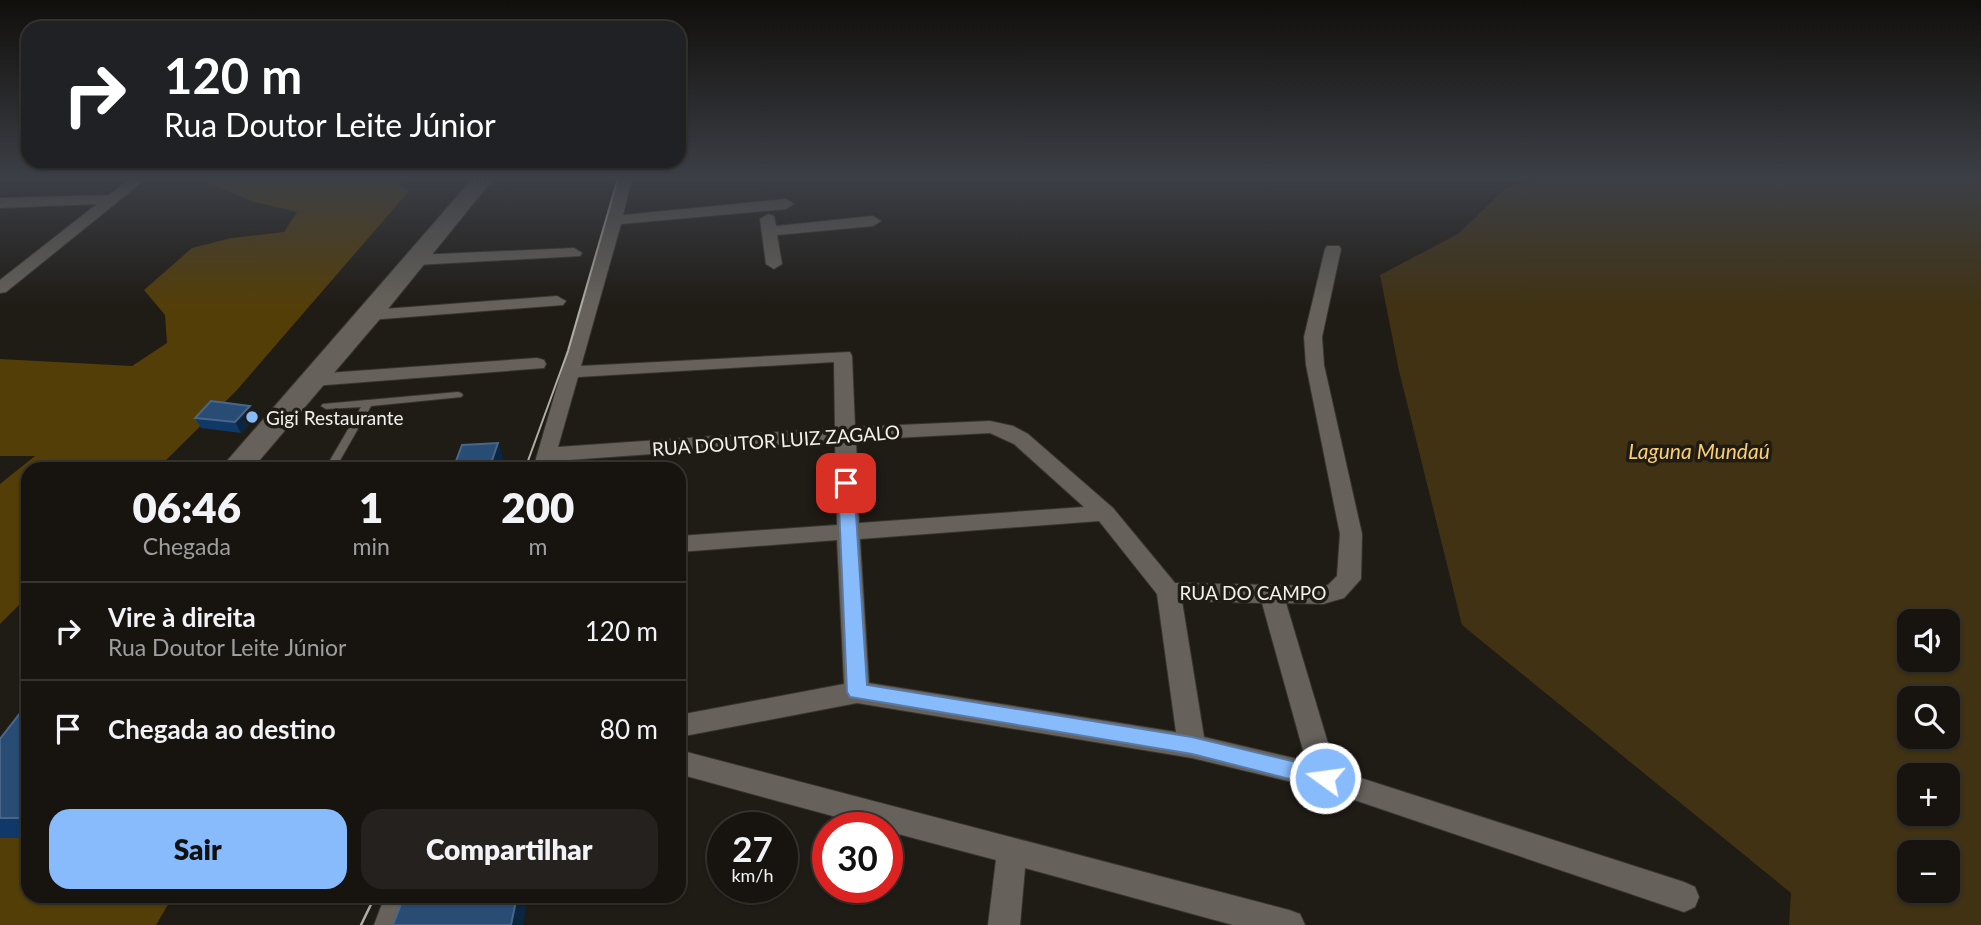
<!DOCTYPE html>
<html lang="pt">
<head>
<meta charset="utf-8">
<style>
	:root { --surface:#171410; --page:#24211e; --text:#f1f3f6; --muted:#9e9e9f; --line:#363330; --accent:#88bbfc }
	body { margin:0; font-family:Lato,sans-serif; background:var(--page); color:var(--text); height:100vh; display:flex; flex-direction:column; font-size:26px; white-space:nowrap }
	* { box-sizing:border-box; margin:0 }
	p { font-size:23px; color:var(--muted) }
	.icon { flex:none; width:38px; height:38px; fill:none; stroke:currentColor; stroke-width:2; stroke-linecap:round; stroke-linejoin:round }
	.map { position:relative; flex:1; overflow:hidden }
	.panel { position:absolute; left:21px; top:462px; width:665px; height:441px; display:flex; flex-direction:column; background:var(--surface); border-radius:21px; box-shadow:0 2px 5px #0004,0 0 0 2px var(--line) }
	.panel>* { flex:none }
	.guide { position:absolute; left:21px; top:21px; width:665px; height:147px; border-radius:21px; box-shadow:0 2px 5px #0004,0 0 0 2px var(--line); background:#202124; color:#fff; overflow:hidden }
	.fabs { position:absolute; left:1897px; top:609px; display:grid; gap:14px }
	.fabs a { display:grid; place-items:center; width:63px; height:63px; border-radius:14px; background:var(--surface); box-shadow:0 2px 5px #0004,0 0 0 2px var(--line); font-size:35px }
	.speed { position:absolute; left:707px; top:812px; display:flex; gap:14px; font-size:35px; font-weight:700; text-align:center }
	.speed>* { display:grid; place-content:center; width:91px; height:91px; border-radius:50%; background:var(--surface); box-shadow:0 2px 5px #0004,0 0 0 2px var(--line); line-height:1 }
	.speed small { font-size:18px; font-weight:400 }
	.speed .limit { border:10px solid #d22; background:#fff; color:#111 }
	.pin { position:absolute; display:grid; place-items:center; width:60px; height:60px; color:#fff; margin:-30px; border-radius:14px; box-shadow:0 4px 10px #0006 }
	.me { position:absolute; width:77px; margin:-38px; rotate:284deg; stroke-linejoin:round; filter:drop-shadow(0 0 5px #0008) }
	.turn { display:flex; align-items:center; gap:24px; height:147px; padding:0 28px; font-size:32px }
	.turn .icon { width:91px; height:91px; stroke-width:2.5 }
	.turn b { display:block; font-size:49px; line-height:60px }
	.eta { display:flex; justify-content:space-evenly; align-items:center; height:119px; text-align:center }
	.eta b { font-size:42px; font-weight:800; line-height:49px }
	.primary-button { display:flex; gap:14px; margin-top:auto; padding:14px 28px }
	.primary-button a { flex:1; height:80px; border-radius:21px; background:var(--accent); color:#111; font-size:28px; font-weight:800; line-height:80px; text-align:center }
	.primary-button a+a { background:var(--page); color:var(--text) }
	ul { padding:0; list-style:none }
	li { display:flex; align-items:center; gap:21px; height:98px; padding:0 28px; border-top:2px solid var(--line) }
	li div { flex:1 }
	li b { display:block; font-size:26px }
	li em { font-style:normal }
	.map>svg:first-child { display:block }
	.green { fill:#543e08 }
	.water { fill:#403213; fill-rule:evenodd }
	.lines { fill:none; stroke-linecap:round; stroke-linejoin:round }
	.lane-casing { stroke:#383531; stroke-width:2 }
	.street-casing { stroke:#383531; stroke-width:2 }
	.secondary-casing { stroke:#383531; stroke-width:2 }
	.lane { fill:#66625b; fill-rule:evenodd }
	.street { fill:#66625b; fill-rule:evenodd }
	.secondary { fill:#66625b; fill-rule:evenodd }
	.tram-far1 { stroke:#b1aea9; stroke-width:2 }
	.tram { stroke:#b1aea9; stroke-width:2.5 }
	.wall { fill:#113967 }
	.shaded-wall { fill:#0c2540 }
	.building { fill:#294c75; stroke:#496688; stroke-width:2 }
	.route { fill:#88bbfc; stroke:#587aa4; stroke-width:2 }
	.poi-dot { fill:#88bbfc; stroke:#1f1b15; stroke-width:2.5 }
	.labels { text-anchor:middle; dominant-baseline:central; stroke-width:7; stroke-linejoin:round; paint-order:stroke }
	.poi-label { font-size:19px; fill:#f2f0eb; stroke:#1f1b15; text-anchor:start }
	.street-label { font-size:19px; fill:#f2f0eb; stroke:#1f1b15 }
	.water-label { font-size:21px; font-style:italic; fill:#fcce6f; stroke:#1f1b15 }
</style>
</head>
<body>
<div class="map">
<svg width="1981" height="925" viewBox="0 0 1981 925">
	<rect width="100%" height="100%" fill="#1f1b15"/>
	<g class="green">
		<polygon points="199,178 403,178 399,185 409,191 236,391 157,469 28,469 28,596 0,624 0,484 35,456 0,456 0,359 132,366 167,343 165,315 144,290 192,248 231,238 284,232 297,212 251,201"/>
		<polygon points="0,838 28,838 28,896 173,896 156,925 0,925"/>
	</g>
	<path class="water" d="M1543 178H1981V925H1789L1791 893 1462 625 1399 371 1380 275 1458 234 1505 189ZM1909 621H1948V660H1909ZM1909 698H1948V737H1909ZM1909 775H1948V814H1909ZM1948 852V891H1909V852Z"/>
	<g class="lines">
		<g class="lane-casing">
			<polygon id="lane" points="458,392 461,393 463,395 461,397 371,406 335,469 325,469 361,407 326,409 321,406 323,404"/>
		</g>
		<g class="street-casing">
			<g id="street">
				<polygon points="131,178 147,178 6,292 0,293 0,280 97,204 0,208 0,198 109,195"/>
				<path d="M618 178H632L623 215 786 199 794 204 786 209 621 224 581 366 850 352 852 356 855 427 990 421 1013 426 1028 434 1113 508 1175 583 1323 586 1328 585 1337 576 1340 534 1306 365 1304 337 1325 249 1327 246H1339L1341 249 1322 337 1324 365 1362 534 1361 579 1344 598 1323 604 1286 603 1336 770 1684 882 1695 887 1699 897 1695 907 1684 912 1325 790 1192 758 857 703 679 737V715L844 684 837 540 679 552V536L837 525 835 441 554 461 551 469H533ZM834 362 835 428 558 447 578 377ZM990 433 1014 444 1084 507 859 523 856 440ZM1099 521 1157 594 1176 732 869 683 860 539ZM1182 601 1262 603 1306 761 1204 737Z"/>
				<polygon points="768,214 774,216 776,226 873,216 881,221 873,226 777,235 782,264 774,269 766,264 760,219"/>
				<polygon points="574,248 582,253 580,256 416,265 408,260 416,255"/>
				<polygon points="557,296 566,301 563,305 370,320 361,315 370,310"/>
				<polygon points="537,358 544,360 546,364 544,368 313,386 303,380 313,374"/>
				<polygon points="679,750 1289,910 1300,914 1305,925 1233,925 1025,868 1020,925 988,925 996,860 887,831 887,828 877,828 679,774"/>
				<polygon points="385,896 415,896 406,925 374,925"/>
			</g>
		</g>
		<g class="secondary-casing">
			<polygon id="secondary" points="473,178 494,178 379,320 252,469 220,469"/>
		</g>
		<use href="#lane" class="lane"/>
		<use href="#street" class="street"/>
		<use href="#secondary" class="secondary"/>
		<polyline class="tram-far1" points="525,469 568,351 618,178"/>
		<polyline class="tram" points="361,925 375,896"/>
	</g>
	<g class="wall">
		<polygon points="256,417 241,433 201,428 195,418"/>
		<polygon points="28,703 28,838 0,838 0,739"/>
	</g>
	<g class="shaded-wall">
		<polygon points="250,406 256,417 241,433 235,422"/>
		<polygon points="498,443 504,459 501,469 489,469"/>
		<polygon points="517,896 525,896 527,901 523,925 511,925"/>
	</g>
	<g class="building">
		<polygon points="211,401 250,406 235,422 195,418"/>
		<polygon points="498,443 489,469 453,469 462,445"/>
		<polygon points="28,703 28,818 0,818 0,739"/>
		<polygon points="404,896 517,896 511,925 393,925"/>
	</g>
	<linearGradient id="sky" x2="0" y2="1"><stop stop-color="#110f0c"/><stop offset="0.58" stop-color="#3c3f46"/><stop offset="1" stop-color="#3c3f46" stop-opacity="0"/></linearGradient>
	<rect width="1981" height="307" fill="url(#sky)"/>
	<polygon class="route" points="846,477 854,483 867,685 1192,737 1325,769 1333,772 1336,778 1333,785 1325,788 1192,754 850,697 847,692 838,483"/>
	<circle class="poi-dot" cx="252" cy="417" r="7"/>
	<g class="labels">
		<g class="poi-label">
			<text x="266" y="417">Gigi Restaurante</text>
		</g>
		<g class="street-label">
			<text transform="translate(776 440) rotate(-4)">RUA DOUTOR LUIZ ZAGALO</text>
			<text x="1253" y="592">RUA DO CAMPO</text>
		</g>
		<g class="water-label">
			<text x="1699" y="450">Laguna Mundaú</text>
		</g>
	</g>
</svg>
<div class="fabs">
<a><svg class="icon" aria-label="sound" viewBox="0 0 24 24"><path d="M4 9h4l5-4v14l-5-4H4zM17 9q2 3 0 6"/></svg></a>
<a><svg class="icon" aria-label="search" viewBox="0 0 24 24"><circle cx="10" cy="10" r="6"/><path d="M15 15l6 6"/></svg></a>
<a>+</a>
<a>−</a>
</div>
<div class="speed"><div>27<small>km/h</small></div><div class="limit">30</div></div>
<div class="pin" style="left:846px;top:483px;background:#d93025"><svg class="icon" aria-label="arrive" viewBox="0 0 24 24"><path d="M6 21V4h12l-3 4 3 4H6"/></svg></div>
<svg class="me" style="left:1325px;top:778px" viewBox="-20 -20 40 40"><circle r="17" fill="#88bbfc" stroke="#fff" stroke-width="3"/><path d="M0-11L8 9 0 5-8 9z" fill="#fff"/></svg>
<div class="guide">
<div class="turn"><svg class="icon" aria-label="right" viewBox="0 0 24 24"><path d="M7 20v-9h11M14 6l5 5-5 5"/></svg><div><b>120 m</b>Rua Doutor Leite Júnior</div></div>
</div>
<section class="panel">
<div class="eta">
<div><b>06:46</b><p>Chegada</p></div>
<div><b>1</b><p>min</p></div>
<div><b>200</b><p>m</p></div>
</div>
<ul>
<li><svg class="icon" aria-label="right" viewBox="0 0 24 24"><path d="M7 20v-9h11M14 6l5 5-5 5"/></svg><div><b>Vire à direita</b><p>Rua Doutor Leite Júnior</p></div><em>120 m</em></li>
<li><svg class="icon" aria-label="arrive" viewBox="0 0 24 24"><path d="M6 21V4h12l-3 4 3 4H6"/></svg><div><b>Chegada ao destino</b></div><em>80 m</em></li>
</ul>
<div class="primary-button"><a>Sair</a><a>Compartilhar</a></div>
</section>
</div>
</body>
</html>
